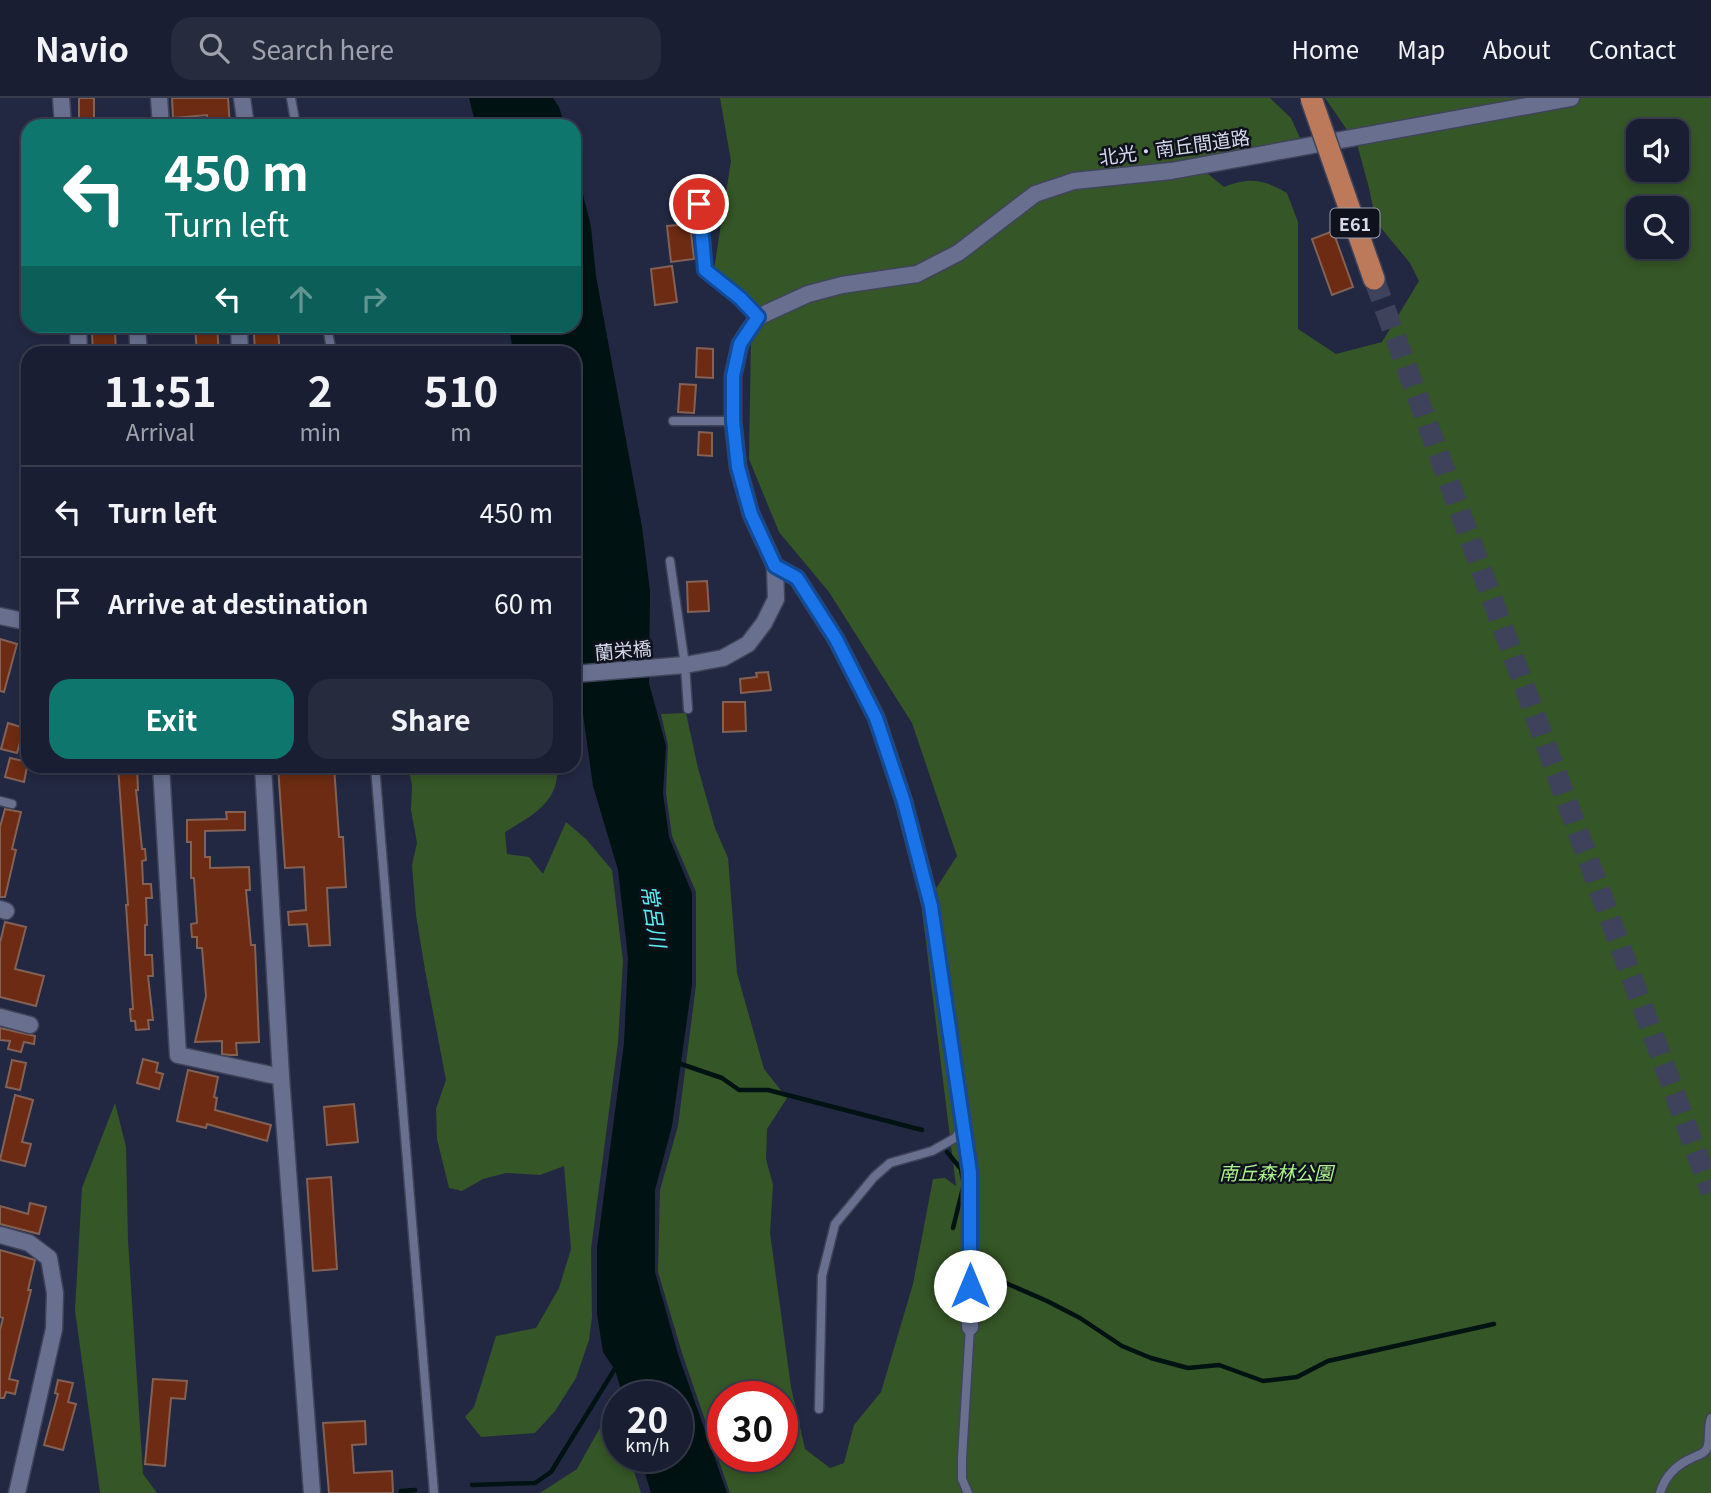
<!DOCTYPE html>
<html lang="en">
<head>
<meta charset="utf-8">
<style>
	:root { --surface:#1a1e32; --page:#272b3e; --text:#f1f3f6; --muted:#9fa2ac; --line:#383c4d; --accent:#0f766e }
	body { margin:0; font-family:Georgia,"Noto Sans JP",serif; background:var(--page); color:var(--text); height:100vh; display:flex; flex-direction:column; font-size:26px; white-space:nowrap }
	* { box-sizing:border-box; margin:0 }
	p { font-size:23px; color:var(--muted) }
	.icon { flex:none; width:38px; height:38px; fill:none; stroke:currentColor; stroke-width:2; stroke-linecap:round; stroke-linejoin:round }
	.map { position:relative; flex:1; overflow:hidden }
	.drawer { position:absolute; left:21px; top:248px; width:560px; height:427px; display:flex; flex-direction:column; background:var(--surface); border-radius:21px; box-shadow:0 4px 10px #0003,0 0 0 2px var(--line) }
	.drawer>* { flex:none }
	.hud { position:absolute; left:21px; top:21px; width:560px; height:214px; border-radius:21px; box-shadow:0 4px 10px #0003,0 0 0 2px var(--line); background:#0f766e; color:#fff; overflow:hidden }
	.fabs { position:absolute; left:1626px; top:21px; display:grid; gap:14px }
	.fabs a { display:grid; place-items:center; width:63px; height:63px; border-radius:14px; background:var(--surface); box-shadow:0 4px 10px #0003,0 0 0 2px var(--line); font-size:35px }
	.speed { position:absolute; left:602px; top:1283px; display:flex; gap:14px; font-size:35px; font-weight:700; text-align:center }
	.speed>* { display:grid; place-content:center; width:91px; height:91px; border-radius:50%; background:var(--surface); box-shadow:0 4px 10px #0003,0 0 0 2px var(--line); line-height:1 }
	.speed small { font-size:18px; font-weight:400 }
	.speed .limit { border:10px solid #d22; background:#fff; color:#111 }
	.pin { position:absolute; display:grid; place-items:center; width:60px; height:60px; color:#fff; margin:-30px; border:4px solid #fff; border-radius:50%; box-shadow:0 2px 7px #0007 }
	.me { position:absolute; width:77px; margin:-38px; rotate:0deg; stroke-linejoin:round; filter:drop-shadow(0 0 5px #0008) }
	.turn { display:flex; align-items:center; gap:24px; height:147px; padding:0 28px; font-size:32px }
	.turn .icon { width:91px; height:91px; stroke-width:2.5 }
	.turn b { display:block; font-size:49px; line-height:60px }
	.lanes { display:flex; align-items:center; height:66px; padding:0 28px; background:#0003; justify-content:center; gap:35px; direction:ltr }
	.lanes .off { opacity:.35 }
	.eta { display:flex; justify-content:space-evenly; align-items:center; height:119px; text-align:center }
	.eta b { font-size:42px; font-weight:700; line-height:49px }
	.cta { display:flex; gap:14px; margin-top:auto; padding:14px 28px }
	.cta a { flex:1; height:80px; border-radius:21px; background:var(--accent); color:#fff; font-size:28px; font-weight:700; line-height:80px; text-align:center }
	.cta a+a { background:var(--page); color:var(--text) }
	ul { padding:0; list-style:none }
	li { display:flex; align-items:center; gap:21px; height:91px; padding:0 28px; border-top:2px solid var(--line) }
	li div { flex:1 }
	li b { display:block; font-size:26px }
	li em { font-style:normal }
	header { display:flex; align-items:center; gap:42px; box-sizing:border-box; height:98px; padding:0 35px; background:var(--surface); border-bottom:2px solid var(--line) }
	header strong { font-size:33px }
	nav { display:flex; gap:38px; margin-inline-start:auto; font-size:24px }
	.search { width:490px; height:63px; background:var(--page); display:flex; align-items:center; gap:18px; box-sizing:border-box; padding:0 24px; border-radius:21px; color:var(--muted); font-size:26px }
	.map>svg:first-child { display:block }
	.green { fill:#355626; fill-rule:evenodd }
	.water { fill:#011212 }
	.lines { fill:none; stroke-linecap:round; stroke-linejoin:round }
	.stream { stroke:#011212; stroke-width:4.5 }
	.building { fill:#6c2b12; stroke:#836155; stroke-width:2 }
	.highway-tunnel { stroke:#3e435b; stroke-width:21; stroke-dasharray:21 10; stroke-linecap:butt }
	.lane-casing { stroke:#40445a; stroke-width:11 }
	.street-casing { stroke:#40445a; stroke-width:19 }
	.highway-casing { stroke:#40445a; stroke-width:24 }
	.lane { stroke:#69708f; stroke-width:8 }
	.street { stroke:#69708f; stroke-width:16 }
	.highway { stroke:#bd7a5a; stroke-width:21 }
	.highway-bridge-casing { stroke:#40445a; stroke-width:24; stroke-linecap:butt }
	.highway-bridge { stroke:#bd7a5a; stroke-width:21 }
	.route-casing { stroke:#114b97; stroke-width:18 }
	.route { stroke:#1a73e8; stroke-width:12 }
	.labels { text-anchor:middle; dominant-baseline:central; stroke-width:5; stroke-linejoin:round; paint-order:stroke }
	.shield { fill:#0f121d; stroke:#9a9dac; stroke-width:2 }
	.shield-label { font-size:18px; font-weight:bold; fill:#d5d9ea }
	.street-label { font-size:19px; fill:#d5d9ea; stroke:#0f121d }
	.park-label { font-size:19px; font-style:italic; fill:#abf58c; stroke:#0f121d }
	.water-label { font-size:21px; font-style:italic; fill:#5aeef0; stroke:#0f121d }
</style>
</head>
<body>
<header>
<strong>Navio</strong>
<div class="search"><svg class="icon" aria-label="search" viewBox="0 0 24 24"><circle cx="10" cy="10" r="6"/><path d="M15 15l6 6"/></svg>Search here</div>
<nav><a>Home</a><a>Map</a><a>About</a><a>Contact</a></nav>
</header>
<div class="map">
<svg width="1711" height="1395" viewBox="0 0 1711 1395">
	<rect width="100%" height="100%" fill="#232842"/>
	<g class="green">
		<path d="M720 0H1270L1291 20 1300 40 1214 59 1208 76 1224 89C1249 79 1263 81 1287 95L1298 124V231L1336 256 1382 244 1419 183 1410 165 1376 124 1369 90 1357 46 1325 0H1711V1395H730L682 1255 658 1174 660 1092 678 1028 696 887V794L672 738 666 695 668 647 661 616 686 615 698 670 715 730 728 760 737 875 764 971 787 1000 767 1031 766 1061 773 1087 770 1135 791 1289 805 1351 830 1370 844 1365 854 1327 881 1294 913 1186 933 1081 945 1080 956 1088 922 812 957 758 912 625 829 494 779 434 749 361 751 241 745 194 714 171 731 63ZM1638 33H1676V72H1638ZM1638 110H1676V149H1638ZM723 1298H782V1358H723Z"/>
		<path d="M408 669H557C560 704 531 718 505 734L507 756 529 759 543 776 566 724 586 741 612 772 623 863 618 944 591 1151 592 1219 589 1242 576 1280 555 1313 535 1335 481 1339 465 1319 474 1309 496 1238 536 1230 559 1190 571 1151 564 1068 540 1077 506 1075 483 1081 462 1093 449 1090 437 1041 436 1011 446 982 425 872 416 817 412 767 417 745 411 712 412 687Z"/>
		<polygon points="115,1005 126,1049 128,1142 143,1376 157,1395 100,1395 75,1212 82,1090"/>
		<polygon points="612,1308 618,1325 618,1358 629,1358 641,1395 540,1395 577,1371"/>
	</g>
	<g class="water">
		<polygon points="469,0 553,0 559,9 565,28 476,28"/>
		<polygon points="574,60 591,129 596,178 642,429 650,493 649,585 666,648 663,695 669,739 692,795 692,886 672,1028 655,1092 655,1174 678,1256 727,1395 651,1395 640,1358 677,1358 677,1298 623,1298 615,1272 603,1254 597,1216 597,1150 624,945 628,860 618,772 593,688 574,552 574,256 513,255 509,228 574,228"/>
	</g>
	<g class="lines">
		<g class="stream">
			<polyline points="675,964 722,980 739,992 768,992 922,1032"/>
			<polyline points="947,1054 961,1071 963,1082"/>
			<polyline points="953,1130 963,1090"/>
			<polyline points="992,1179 1047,1203 1080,1220 1122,1248 1151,1260 1188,1270 1219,1267 1263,1283 1297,1279 1328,1263 1494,1226"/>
			<polyline points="472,1387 535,1385 551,1374 616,1269"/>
			<polyline points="401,1393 415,1392"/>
		</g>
	</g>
	<g class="building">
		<rect x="79" y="0" width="15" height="21"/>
		<polygon points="172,0 228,0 230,28 208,28 207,17 173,20"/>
		<polygon points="690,126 694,161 671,164 667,128"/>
		<polygon points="1333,133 1353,189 1332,197 1312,141"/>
		<polygon points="672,168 677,204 655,207 651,171"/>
		<polygon points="195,228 217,228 219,256 197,256"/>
		<polygon points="115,233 116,256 93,256 92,234"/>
		<polygon points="278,233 280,256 255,256 254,235"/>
		<polygon points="697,250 713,251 713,280 696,279"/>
		<polygon points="680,286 696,287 694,315 678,314"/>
		<polygon points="699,334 712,335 712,358 698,357"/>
		<polygon points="707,483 709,513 688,514 687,484"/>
		<polygon points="0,541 17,546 4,594 0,593"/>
		<polygon points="768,574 771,592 741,595 740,581 757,579 756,575"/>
		<polygon points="723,604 745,604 746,633 723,634"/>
		<polygon points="8,625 24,630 17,655 1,651"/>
		<polygon points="10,660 28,664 24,684 5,679"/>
		<polygon points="118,668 137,668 138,692 136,692 142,751 145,751 146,762 142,763 143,786 151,786 152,800 146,800 147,827 145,827 145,857 152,857 153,878 148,878 153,922 148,922 149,931 136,932 135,923 131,923 130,911 133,911 126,807 128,807"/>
		<polygon points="278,668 334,668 339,739 343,739 346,789 327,790 330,847 309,848 307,826 289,827 288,814 306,812 304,769 285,770"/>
		<polygon points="5,711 21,714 12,751 16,752 5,799 0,799 0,729"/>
		<polygon points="226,714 245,714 245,732 205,733 205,759 210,759 210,770 249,769 250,792 246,792 251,847 255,847 259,944 236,945 237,957 230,957 222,956 222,943 195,944 206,898 202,850 197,850 197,839 192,839 191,826 197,825 194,780 191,780 191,744 187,744 187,722 227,721"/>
		<polygon points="5,824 26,829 15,871 44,878 36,908 0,899 0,845"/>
		<polygon points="0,930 35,938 34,946 24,944 21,954 8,951 10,943 0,942"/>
		<polygon points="143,961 158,965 156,974 163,976 159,991 137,985"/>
		<polygon points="12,962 26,965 20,992 6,989"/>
		<polygon points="188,972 218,979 214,999 217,1000 215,1012 271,1027 267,1043 207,1026 206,1030 177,1023"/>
		<polygon points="15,997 33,1002 22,1044 31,1046 25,1068 0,1062"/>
		<polygon points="354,1006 358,1044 327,1047 324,1009"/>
		<polygon points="331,1079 337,1171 313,1173 307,1081"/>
		<polygon points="30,1105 46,1109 39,1136 0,1126 0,1108 28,1116"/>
		<polygon points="0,1152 35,1162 28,1192 31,1192 9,1281 18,1283 15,1296 6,1294 4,1300 0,1300 0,1232 3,1220 0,1219"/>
		<polygon points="153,1281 187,1283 185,1301 171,1300 165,1368 145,1366"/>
		<polygon points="58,1282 73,1285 68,1304 76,1306 63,1352 44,1347 58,1296 55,1295"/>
		<polygon points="365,1323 366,1346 352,1347 354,1375 392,1373 393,1395 329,1395 323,1325"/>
	</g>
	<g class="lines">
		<polyline class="highway-tunnel" points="1374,181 1711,1094"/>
		<g class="lane-casing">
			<g id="lane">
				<polyline points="291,0 296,28"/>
				<polyline points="699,106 705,171 740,200 758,219"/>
				<polyline points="327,228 332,256"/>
				<polyline points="673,323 733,323"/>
				<polyline points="670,463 685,567 688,611"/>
				<polyline points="375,668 434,1395"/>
				<polyline points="0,703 12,706"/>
				<polyline points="819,1311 822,1178 835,1126 874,1079 890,1065 932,1053 955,1040 962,1031"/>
				<polyline points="968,1395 962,1381 962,1360 970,1229"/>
				<path d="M1660 1395C1665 1378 1676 1367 1692 1360 1698 1357 1702 1357 1706 1352 1711 1346 1707 1331 1711 1320"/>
			</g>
		</g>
		<g class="street-casing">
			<g id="street">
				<polyline points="61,0 63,28"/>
				<polyline points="159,0 161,28"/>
				<polyline points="242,0 246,28"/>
				<polyline points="78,228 79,256"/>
				<polyline points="137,228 139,256"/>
				<polyline points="239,228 240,256"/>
				<polyline points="775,468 797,480 836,541 876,619 904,704 931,808 970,1074 970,1229"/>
				<polyline points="0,518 28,524"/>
				<polyline points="574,576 685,567 723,560 748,546 764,525 776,501 775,468 751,416 738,369 733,323 733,278 740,246 758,219 808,196 842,187 917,176 958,155 1035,96 1074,83 1171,73 1571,0"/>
				<polyline points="161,668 178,957 281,979"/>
				<polyline points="263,668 281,979 312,1395"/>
				<polyline points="0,811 6,813"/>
				<polyline points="0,919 30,927"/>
				<polyline points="0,1137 29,1145 49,1160 55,1195 54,1231 17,1395"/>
			</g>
		</g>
		<g class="highway-casing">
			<polyline id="highway" points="1335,69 1374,181"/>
		</g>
		<use href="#lane" class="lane"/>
		<use href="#street" class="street"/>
		<use href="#highway" class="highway"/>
		<g class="highway-bridge-casing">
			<polyline id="highway-bridge" points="1311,0 1335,69"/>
		</g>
		<use href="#highway-bridge" class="highway-bridge"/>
	</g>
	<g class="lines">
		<g class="route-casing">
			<polyline id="route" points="699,106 705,172 740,200 758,219 740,246 733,278 733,323 738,369 751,416 775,468 797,480 836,541 876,620 904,704 931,808 970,1074 970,1188"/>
		</g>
		<use href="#route" class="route"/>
	</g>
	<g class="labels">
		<rect class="shield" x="1330.5" y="110.5" width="49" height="29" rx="5"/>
		<g class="shield-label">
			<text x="1355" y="125">E61</text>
		</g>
		<g class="street-label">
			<text transform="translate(1174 48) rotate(-8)">北光・南丘間道路</text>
			<text transform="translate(623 551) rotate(-5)">蘭栄橋</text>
		</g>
		<g class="park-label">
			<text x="1276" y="1073">南丘森林公園</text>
		</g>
		<g class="water-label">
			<text transform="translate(655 818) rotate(81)">常呂川</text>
		</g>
	</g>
</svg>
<div class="fabs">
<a><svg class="icon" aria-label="sound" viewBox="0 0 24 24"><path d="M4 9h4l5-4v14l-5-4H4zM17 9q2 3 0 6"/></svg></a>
<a><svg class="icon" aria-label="search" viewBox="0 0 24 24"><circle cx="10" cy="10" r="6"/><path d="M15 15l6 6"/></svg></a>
</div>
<div class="speed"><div>20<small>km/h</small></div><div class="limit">30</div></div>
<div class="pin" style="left:699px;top:106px;background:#d93025"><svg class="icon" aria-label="arrive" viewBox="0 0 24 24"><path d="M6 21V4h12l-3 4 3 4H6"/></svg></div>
<svg class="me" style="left:970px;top:1188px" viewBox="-20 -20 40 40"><circle r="19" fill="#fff"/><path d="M0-13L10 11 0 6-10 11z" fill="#1a73e8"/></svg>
<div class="hud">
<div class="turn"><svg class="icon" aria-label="left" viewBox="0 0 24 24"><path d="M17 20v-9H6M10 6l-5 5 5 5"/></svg><div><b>450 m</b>Turn left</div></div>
<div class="lanes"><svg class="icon" aria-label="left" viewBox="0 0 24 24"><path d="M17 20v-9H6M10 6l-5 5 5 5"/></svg><svg class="icon off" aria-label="ahead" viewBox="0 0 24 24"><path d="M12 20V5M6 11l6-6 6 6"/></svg><svg class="icon off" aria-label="right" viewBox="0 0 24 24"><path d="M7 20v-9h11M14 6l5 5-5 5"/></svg></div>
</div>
<section class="drawer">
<div class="eta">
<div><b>11:51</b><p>Arrival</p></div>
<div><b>2</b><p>min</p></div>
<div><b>510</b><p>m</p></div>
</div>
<ul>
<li><svg class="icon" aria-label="left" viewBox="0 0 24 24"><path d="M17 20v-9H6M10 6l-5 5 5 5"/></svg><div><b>Turn left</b></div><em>450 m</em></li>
<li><svg class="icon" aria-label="arrive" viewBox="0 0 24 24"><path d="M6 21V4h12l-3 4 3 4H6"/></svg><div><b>Arrive at destination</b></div><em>60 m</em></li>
</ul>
<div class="cta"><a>Exit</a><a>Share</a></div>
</section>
</div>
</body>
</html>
